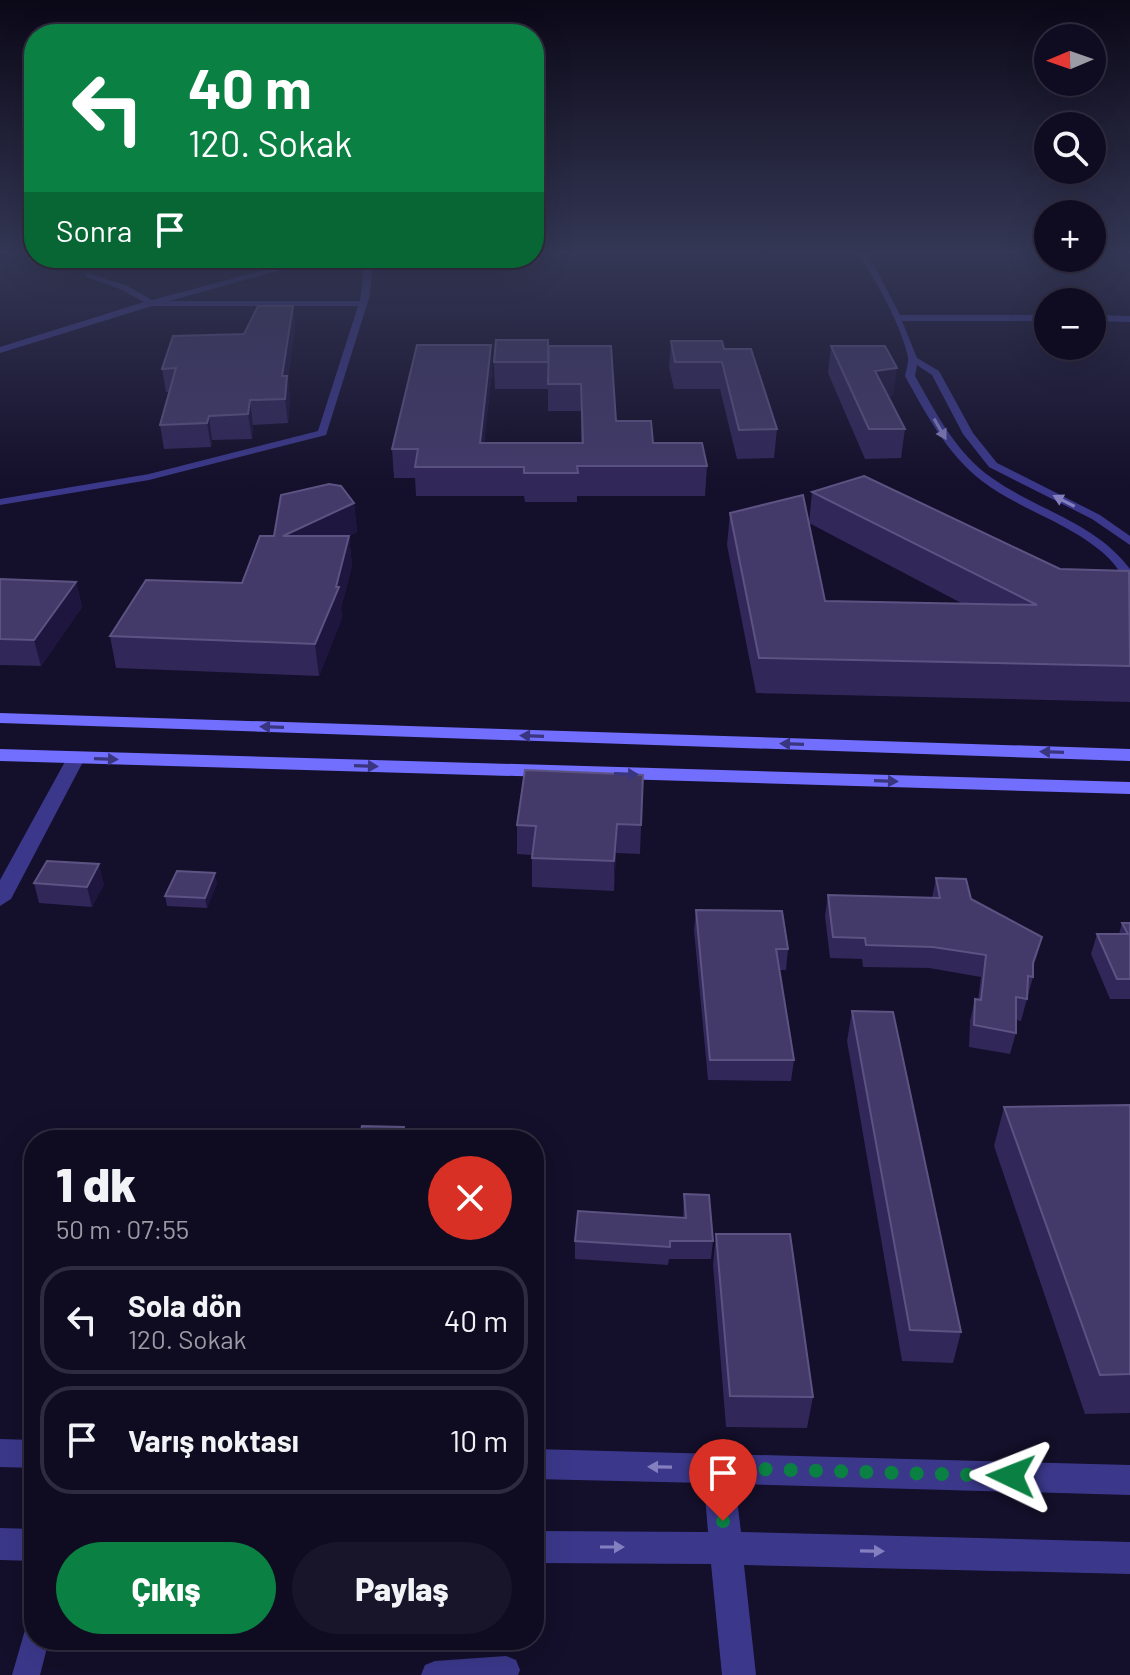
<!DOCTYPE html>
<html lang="tr">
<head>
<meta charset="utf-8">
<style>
	:root { --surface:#0f0b20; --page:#181429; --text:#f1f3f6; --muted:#9b9ba5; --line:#2f2b3e; --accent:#0b8043 }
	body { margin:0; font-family:Barlow,sans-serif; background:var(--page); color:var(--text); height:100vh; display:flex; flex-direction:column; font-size:30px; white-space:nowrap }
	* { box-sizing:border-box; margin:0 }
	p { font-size:26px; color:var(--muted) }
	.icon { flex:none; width:44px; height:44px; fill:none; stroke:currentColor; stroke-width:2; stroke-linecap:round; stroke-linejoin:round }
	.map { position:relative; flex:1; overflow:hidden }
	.details { position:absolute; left:24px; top:1130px; width:520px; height:520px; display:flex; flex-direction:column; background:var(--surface); border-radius:32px; box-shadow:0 8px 32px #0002,0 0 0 2px var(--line) }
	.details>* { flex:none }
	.guide { position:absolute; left:24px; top:24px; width:520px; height:244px; border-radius:32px; box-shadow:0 8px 32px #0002,0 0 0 2px var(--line); background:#0b8043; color:#fff; overflow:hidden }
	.needle { width:52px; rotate:268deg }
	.fabs { position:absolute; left:1034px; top:24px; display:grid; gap:16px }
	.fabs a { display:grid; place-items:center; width:72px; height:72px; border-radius:50%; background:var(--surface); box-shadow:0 8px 32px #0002,0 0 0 2px var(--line); font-size:40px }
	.pin { position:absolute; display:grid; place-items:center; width:68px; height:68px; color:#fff; margin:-82px -34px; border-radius:50% 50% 50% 0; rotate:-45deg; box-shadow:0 0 8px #0007 }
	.pin .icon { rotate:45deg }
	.me { position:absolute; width:88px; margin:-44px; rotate:272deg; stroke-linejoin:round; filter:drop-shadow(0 0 6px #0008) }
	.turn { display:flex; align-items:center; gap:28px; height:168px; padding:0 32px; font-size:36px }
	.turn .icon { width:104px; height:104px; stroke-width:2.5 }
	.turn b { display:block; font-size:56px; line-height:68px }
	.then { display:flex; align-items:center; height:76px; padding:0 32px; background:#0003; gap:16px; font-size:30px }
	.round { display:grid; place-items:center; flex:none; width:84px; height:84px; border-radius:42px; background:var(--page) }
	.summary { display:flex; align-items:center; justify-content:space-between; height:136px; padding:0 32px }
	h1 { font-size:48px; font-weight:800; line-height:60px }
	.action { display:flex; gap:16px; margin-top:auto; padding:16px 32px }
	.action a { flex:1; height:92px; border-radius:48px; background:var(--accent); color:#fff; font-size:32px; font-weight:800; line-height:92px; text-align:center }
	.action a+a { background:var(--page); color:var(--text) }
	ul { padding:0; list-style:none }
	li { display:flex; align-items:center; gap:24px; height:108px; margin:0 16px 12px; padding:0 16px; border:4px solid var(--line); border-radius:32px }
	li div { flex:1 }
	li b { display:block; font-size:30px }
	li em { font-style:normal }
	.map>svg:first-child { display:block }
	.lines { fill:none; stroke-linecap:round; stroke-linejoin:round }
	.lane { fill:#3b388b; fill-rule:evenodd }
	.street { fill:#3b388b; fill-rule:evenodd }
	.secondary { fill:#726fff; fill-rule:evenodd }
	.wall { fill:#312759; fill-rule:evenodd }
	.shaded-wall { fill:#1e163e }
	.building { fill:#433a6a; stroke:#5c5382; stroke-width:2 }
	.oneway { fill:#8480bf }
	.oneway2 { fill:#3a357f }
	.route { stroke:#0b8043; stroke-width:14; stroke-dasharray:0 25.2 }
</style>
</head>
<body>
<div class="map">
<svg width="1130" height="1675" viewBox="0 0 1130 1675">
	<rect width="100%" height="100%" fill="#140f2a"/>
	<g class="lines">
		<g class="lane">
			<path d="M855 251H863L874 265 900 315H1048V321H902L917 358 939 371 973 433 997 463 1100 515 1130 536V545L1092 519 989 467 963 434 932 375 917 365 915 376C936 413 956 453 992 478 1037 510 1096 523 1130 569V581C1122 577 1119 570 1113 563 1104 552 1092 544 1080 536 1048 516 1012 504 982 481 947 454 926 414 905 376 906 370 909 363 908 357 902 327 874 275 855 251Z"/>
			<polygon points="310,258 323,258 170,301 360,301 365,258 373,258 370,295 326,435 149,480 0,505 0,499 149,474 318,431 358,306 152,306 0,353 0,347 144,302 120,289 86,277 86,273 126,285 152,300"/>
			<polygon points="1092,315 1130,316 1130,322 1092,321"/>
			<polygon points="34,1627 34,1640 49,1640 40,1675 12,1675 25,1630"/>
			<polygon points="506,1656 516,1660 520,1670 518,1675 421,1675 425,1665 435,1661"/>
		</g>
		<g class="street">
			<polygon points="76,752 85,758 11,899 0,906 0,880 67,758"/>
			<polygon points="0,1439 34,1440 34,1468 0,1467"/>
			<polygon points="534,1449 1130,1465 1130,1495 735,1484 741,1532 1130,1542 1130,1574 744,1565 756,1675 722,1675 711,1564 534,1563 534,1531 708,1532 704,1483 534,1479"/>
			<polygon points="0,1528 34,1529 34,1561 0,1560"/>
		</g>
		<g class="secondary">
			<polygon points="0,713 1130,749 1130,761 0,723"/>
			<polygon points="0,749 1130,782 1130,794 0,761"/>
		</g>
	</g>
	<g class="wall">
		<polygon points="293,306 295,328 288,379 290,399 288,423 253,425 252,439 212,440 211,447 164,449 160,425 169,392 166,392 162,369 244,334"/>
		<polygon points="671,341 724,349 777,429 774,458 737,459 720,389 674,389 669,367"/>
		<polygon points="549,346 616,421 653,443 707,466 705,496 577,496 577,502 525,502 524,496 416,496 415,478 394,478 392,449 492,371 484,443 581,443 581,411 548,411 548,389 495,389 494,362 548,361"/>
		<polygon points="831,346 893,396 888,396 905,429 901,458 865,459 828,373"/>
		<path d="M812 492 1060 569 1130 572V702L756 693 727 545 730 513 809 523ZM809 523 963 604 825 601Z"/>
		<polygon points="354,503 357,532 348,536 349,536 352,566 341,608 342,618 319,676 116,668 110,636 242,583 274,536"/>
		<polygon points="0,579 76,582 82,607 41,666 0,665"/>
		<polygon points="643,775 640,854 616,853 614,891 532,887 532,855 517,854 517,825"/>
		<polygon points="936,878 971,899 1042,937 1033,969 1033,977 1021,1021 1016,1020 1016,1033 1010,1054 969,1047 970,1021 975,999 978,1000 981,977 929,968 863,967 862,959 830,958 825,916 828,895 932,898"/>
		<polygon points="34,883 104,884 92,907 39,903"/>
		<polygon points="217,883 207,908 167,906 165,896"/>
		<polygon points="696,910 788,949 786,970 779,970 794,1060 791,1081 708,1080 694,930"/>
		<polygon points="1122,923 1130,923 1130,999 1110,999 1091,954 1097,934 1119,934"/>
		<polygon points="852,1011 961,1332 953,1363 902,1361 847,1041"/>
		<polygon points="1130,1105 1130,1413 1085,1414 994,1146 1004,1107"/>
		<polygon points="684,1194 713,1241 711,1259 669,1259 668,1265 575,1259 575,1241 683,1218"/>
		<polygon points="716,1234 813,1397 807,1428 726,1427 713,1265"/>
	</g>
	<g class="shaded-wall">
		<polygon points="293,306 295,328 288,379 290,399 288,423 285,399 286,388 284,400 282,376"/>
		<polygon points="491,345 492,371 481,467 480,443"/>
		<polygon points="897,368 893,396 872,398 875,371"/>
		<polygon points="250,400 253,425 252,439 248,414"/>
		<polygon points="209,416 212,440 211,447 207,423"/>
		<polygon points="354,503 357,532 287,566 283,536"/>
		<polygon points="349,536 352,566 341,608 342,618 319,676 315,644"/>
		<polygon points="76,582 82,607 41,666 34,640"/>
		<polygon points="617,824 616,853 614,891 614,861"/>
		<polygon points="99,864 104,884 92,907 87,887"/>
		<polygon points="215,873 217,883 207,908 205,898"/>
		<polygon points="1042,937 1037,958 1030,977 1033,963"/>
	</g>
	<g class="building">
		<polygon points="258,306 293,306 282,376 287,376 285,399 250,400 248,414 209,416 207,423 160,425 176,368 162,369 173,336 244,334"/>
		<polygon points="496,340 548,340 548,362 494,362"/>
		<polygon points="671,341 722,341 724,349 751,349 777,429 739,430 722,362 675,362"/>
		<polygon points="417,345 491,345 480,443 583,443 581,384 548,384 549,346 611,346 616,421 651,421 653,443 702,443 707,466 577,466 578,473 524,473 524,467 415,467 418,449 392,449"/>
		<polygon points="831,346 885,346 897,368 875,371 905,429 869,429"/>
		<polygon points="864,476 1060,569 1129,571 1130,666 759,658 730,513 803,495 825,601 1037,605 812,492"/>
		<polygon points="329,484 341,486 354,503 283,536 349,536 336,587 339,587 315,644 110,636 146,580 242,583 260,536 274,536 281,495"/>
		<polygon points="0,579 76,582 34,640 0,639"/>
		<polygon points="525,770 643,775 641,825 617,824 614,861 532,858 536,826 517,825"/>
		<polygon points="47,861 99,864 87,887 34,883"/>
		<polygon points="177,871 215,873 205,898 165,896"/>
		<polygon points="936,878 966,879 971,899 1042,937 1033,963 1033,977 1028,976 1027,999 1016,997 1016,1033 974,1025 975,999 981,1000 986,955 933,947 866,945 865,938 833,937 828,895 940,898"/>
		<polygon points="696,910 782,911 788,949 776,949 794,1060 710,1060"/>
		<polygon points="1122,923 1130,923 1130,979 1117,979 1097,934 1128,934"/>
		<polygon points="852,1011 893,1012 961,1332 910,1330"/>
		<polygon points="1130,1105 1130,1374 1100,1375 1004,1107"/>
		<polygon points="362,1126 404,1127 402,1140 359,1140"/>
		<polygon points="684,1194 709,1195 713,1241 670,1241 670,1247 575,1241 578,1211 686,1218"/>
		<polygon points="716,1234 790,1234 813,1397 730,1396"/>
	</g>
	<defs><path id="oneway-solid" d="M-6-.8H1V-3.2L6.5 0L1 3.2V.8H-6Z" transform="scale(2)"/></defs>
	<g class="oneway">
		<use href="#oneway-solid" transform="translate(940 429) rotate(60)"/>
		<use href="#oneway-solid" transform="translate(1064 501) rotate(-153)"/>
		<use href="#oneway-solid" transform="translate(660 1467) rotate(-179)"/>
		<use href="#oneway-solid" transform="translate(612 1547)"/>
		<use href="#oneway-solid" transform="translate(872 1551) rotate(1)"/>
	</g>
	<g class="oneway2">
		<use href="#oneway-solid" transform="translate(272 727) rotate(-178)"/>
		<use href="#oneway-solid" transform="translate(532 736) rotate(-178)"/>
		<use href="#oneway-solid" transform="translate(792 744) rotate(-178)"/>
		<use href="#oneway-solid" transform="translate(1052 752) rotate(-178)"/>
		<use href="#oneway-solid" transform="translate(106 759) rotate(2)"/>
		<use href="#oneway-solid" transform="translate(366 766) rotate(2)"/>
		<use href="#oneway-solid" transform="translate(626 774) rotate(2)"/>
		<use href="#oneway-solid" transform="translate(886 781) rotate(2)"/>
	</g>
	<linearGradient id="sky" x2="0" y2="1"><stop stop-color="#0b0817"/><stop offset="0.52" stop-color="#343755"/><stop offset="1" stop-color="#343755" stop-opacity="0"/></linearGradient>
	<rect width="1130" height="486" fill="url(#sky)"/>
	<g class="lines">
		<polyline class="route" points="723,1521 718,1468 1011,1476"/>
	</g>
</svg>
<div class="fabs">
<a><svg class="needle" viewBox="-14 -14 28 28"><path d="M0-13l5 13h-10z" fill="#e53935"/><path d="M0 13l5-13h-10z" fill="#9b9ba5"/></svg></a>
<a><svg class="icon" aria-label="search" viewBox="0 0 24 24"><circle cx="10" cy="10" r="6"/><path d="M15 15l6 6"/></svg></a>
<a>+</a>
<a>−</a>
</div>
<div class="pin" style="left:723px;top:1521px;background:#d93025"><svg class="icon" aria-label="arrive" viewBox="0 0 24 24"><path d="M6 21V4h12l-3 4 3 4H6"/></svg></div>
<svg class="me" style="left:1011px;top:1476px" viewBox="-20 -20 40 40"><path d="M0-17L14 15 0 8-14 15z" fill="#0b8043" stroke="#fff" stroke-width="4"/></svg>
<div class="guide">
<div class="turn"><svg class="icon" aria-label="left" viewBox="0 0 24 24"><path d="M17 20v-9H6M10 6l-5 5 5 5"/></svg><div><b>40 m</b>120. Sokak</div></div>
<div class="then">Sonra<svg class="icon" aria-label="arrive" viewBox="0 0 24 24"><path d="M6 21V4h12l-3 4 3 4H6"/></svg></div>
</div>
<section class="details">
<div class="summary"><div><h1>1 dk</h1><p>50 m · 07:55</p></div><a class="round" style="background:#d93025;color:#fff"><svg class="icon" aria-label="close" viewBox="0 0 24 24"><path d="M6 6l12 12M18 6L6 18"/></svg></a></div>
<ul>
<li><svg class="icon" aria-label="left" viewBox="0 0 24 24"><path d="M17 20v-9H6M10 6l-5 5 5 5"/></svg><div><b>Sola dön</b><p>120. Sokak</p></div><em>40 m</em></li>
<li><svg class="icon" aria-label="arrive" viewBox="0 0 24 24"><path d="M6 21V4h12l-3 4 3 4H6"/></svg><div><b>Varış noktası</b></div><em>10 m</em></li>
</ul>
<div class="action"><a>Çıkış</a><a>Paylaş</a></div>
</section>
</div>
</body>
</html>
